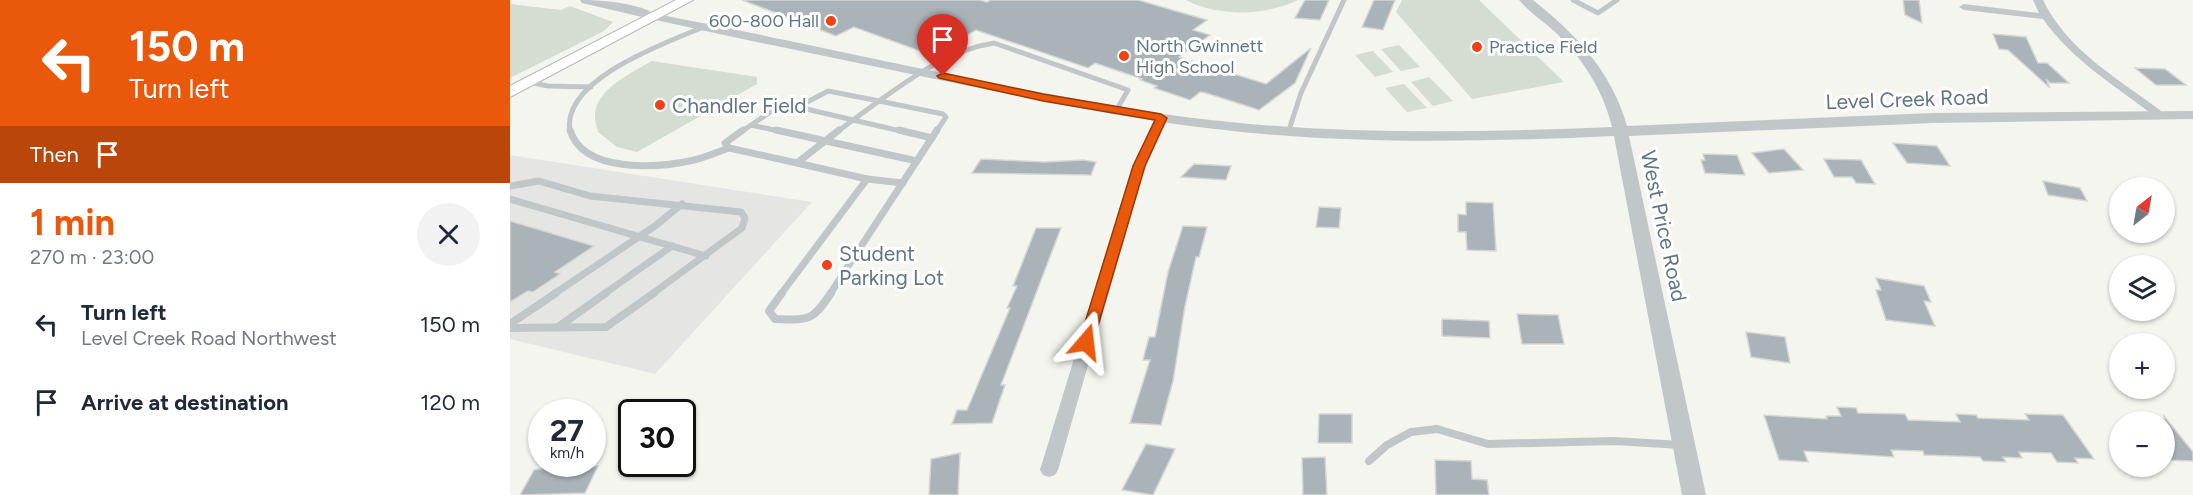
<!DOCTYPE html>
<html lang="en">
<head>
<meta charset="utf-8">
<style>
	:root { --surface:#fff; --page:#f2f2f3; --text:#1f2937; --muted:#747a83; --accent:#ea580c }
	body { margin:0; font-family:Figtree,sans-serif; background:var(--page); color:var(--text); height:100vh; display:flex; flex-direction:column; font-size:22px; white-space:nowrap }
	* { box-sizing:border-box; margin:0 }
	p { font-size:20px; color:var(--muted) }
	.icon { flex:none; width:33px; height:33px; fill:none; stroke:currentColor; stroke-width:2; stroke-linecap:round; stroke-linejoin:round }
	.map { position:relative; flex:1; overflow:hidden }
	.side { display:flex; flex-direction:column; background:var(--surface); width:510px }
	.side>* { flex:none }
	.banner { background:#ea580c; color:#fff; overflow:hidden }
	.needle { width:39px; rotate:31deg }
	.buttons { position:absolute; left:1599px; top:177px; display:grid; gap:12px }
	.buttons a { display:grid; place-items:center; width:66px; height:66px; border-radius:50%; background:var(--surface); box-shadow:0 2px 4px #0004; font-size:30px }
	.speed { position:absolute; left:18px; top:399px; display:flex; gap:12px; font-size:30px; font-weight:700; text-align:center }
	.speed>* { display:grid; place-content:center; width:78px; height:78px; border-radius:50%; background:var(--surface); box-shadow:0 2px 4px #0004; line-height:1 }
	.speed small { font-size:15px; font-weight:400 }
	.speed .limit { border:3px solid #111; border-radius:9px; background:#fff; color:#111 }
	.pin { position:absolute; display:grid; place-items:center; width:51px; height:51px; color:#fff; margin:-62px -26px; border-radius:50% 50% 50% 0; rotate:-45deg; box-shadow:0 0 6px #0007 }
	.pin .icon { rotate:45deg }
	.me { position:absolute; width:66px; margin:-33px; rotate:17deg; stroke-linejoin:round; filter:drop-shadow(0 0 4px #0008) }
	.turn { display:flex; align-items:center; gap:21px; height:126px; padding:0 30px; font-size:27px }
	.turn .icon { width:78px; height:78px; stroke-width:2.5 }
	.turn b { display:block; font-size:42px; line-height:51px }
	.then { display:flex; align-items:center; height:57px; padding:0 30px; background:#0003; gap:12px; font-size:22px }
	.round { display:grid; place-items:center; flex:none; width:63px; height:63px; border-radius:32px; background:var(--page) }
	.summary { display:flex; align-items:center; justify-content:space-between; height:102px; padding:0 30px }
	h1 { font-size:36px; font-weight:700; line-height:45px; color:var(--accent) }
	ul { padding:0; list-style:none }
	li { display:flex; align-items:center; gap:18px; height:78px; padding:0 30px }
	li div { flex:1 }
	li b { display:block; font-size:22px }
	li em { font-style:normal }
	main { display:flex; flex:1; min-height:0 }
	.map>svg:first-child { display:block }
	.built { fill:#e5e6e4 }
	.green { fill:#d5dcd1 }
	.building { fill:#aab3b8; stroke:#d6d6d3; stroke-width:1.5 }
	.lines { fill:none; stroke-linecap:round; stroke-linejoin:round }
	.secondary-casing { stroke:#b3b9bd; stroke-width:2 }
	.service-far2 { stroke:#c1c6c9; stroke-width:5 }
	.service-far1 { stroke:#c1c6c9; stroke-width:7 }
	.service { stroke:#c1c6c9; stroke-width:8 }
	.minor { fill:#c1c6c9; fill-rule:evenodd }
	.tertiary { fill:#c1c6c9; fill-rule:evenodd }
	.secondary { fill:#fff; fill-rule:evenodd }
	.route { fill:#ea580c; stroke:#983908; stroke-width:1.5 }
	.poi-dot { fill:#f04015; stroke:#fff; stroke-width:2 }
	.labels { text-anchor:middle; dominant-baseline:central; stroke-width:6; stroke-linejoin:round; paint-order:stroke }
	.far-poi-label { font-size:18px; fill:#617684; stroke:#fff; text-anchor:start }
	.street-label { font-size:21px; fill:#617684; stroke:#fff }
	.poi-label { font-size:21px; fill:#617684; stroke:#fff; text-anchor:start }
</style>
</head>
<body>
<main>
<section class="side">
<div class="banner">
<div class="turn"><svg class="icon" aria-label="left" viewBox="0 0 24 24"><path d="M17 20v-9H6M10 6l-5 5 5 5"/></svg><div><b>150 m</b>Turn left</div></div>
<div class="then">Then<svg class="icon" aria-label="arrive" viewBox="0 0 24 24"><path d="M6 21V4h12l-3 4 3 4H6"/></svg></div>
</div>
<div class="summary"><div><h1>1 min</h1><p>270 m · 23:00</p></div><a class="round"><svg class="icon" aria-label="close" viewBox="0 0 24 24"><path d="M6 6l12 12M18 6L6 18"/></svg></a></div>
<ul>
<li><svg class="icon" aria-label="left" viewBox="0 0 24 24"><path d="M17 20v-9H6M10 6l-5 5 5 5"/></svg><div><b>Turn left</b><p>Level Creek Road Northwest</p></div><em>150 m</em></li>
<li><svg class="icon" aria-label="arrive" viewBox="0 0 24 24"><path d="M6 21V4h12l-3 4 3 4H6"/></svg><div><b>Arrive at destination</b></div><em>120 m</em></li>
</ul>
</section>
<div class="map">
<svg width="1683" height="495" viewBox="0 0 1683 495">
	<rect width="100%" height="100%" fill="#f5f5f0"/>
	<polygon class="built" points="0,155 302,202 145,374 0,339"/>
	<g class="green">
		<path d="M676 0H788C755 16 708 17 676 0Z"/>
		<polygon points="892,0 969,0 1054,82 962,99 886,12"/>
		<polygon points="0,4 51,10 60,6 103,22 94,31 0,78"/>
		<polygon points="889,45 910,67 891,71 871,49"/>
		<polygon points="863,51 883,72 865,77 845,55"/>
		<path d="M142 61 247 77V84L127 152 107 147 88 132C87 127 84 119 85 113 88 88 123 72 142 61Z"/>
		<polygon points="919,77 943,101 923,106 901,82"/>
		<polygon points="894,84 917,108 897,112 875,88"/>
	</g>
	<g class="building">
		<polygon points="232,0 470,0 477,2 481,0 628,0 697,20 683,30 700,35 669,57 756,84 801,48 785,83 749,110 696,93 690,92 680,100 644,88 647,86 630,80 632,79 585,63 578,68 466,30 421,55 344,27 326,36"/>
		<polygon points="795,0 819,0 810,20 785,18"/>
		<polygon points="864,0 885,0 873,30 852,27"/>
		<polygon points="1393,0 1409,0 1412,23 1395,15"/>
		<polygon points="1483,34 1516,37 1528,63 1537,63 1559,83 1540,83 1536,79 1540,88 1498,50 1489,49"/>
		<polygon points="1625,68 1655,69 1676,85 1646,85"/>
		<polygon points="1383,143 1427,146 1440,166 1397,163"/>
		<polygon points="1274,149 1293,170 1259,173 1242,153"/>
		<polygon points="1193,154 1227,155 1235,175 1195,173 1191,160 1195,160"/>
		<polygon points="471,159 535,162 573,160 586,162 581,175 462,173"/>
		<polygon points="1314,159 1351,160 1365,184 1346,183 1342,177 1324,177"/>
		<polygon points="684,164 721,166 716,180 671,177"/>
		<polygon points="1533,181 1570,188 1577,201 1538,195"/>
		<polygon points="956,202 983,203 986,251 957,250 956,232 948,232 948,214 956,215"/>
		<polygon points="809,207 831,208 829,228 806,227"/>
		<polygon points="0,221 84,246 45,272 50,274 23,292 18,291 0,302"/>
		<polygon points="673,226 697,227 689,257 686,257 675,306 663,381 651,425 620,423 640,360 633,360 639,337 645,337 658,272"/>
		<polygon points="526,228 551,228 491,385 495,385 482,423 442,424 447,410 457,410 500,308 497,308 507,286 503,286"/>
		<polygon points="1366,278 1414,286 1421,302 1414,301 1425,326 1376,320 1366,290 1371,290"/>
		<polygon points="1007,314 1048,315 1054,344 1012,344"/>
		<polygon points="932,319 979,321 980,338 932,336"/>
		<polygon points="1236,332 1275,337 1280,363 1241,357"/>
		<polygon points="1327,407 1346,408 1348,413 1395,414 1398,420 1450,422 1446,414 1466,415 1468,418 1519,420 1515,414 1553,415 1584,459 1565,458 1568,463 1547,462 1541,453 1509,452 1512,458 1493,457 1496,462 1473,461 1470,457 1414,455 1413,451 1381,450 1384,457 1294,451 1298,462 1269,460 1254,415 1317,419 1316,416 1331,416"/>
		<polygon points="809,414 842,414 842,443 808,443"/>
		<polygon points="1654,416 1683,452 1683,461 1654,460"/>
		<polygon points="636,444 665,449 643,495 612,490"/>
		<polygon points="450,453 448,495 419,495 421,459"/>
		<polygon points="815,457 817,495 793,495 792,458"/>
		<polygon points="925,460 961,461 962,479 977,480 979,495 926,495"/>
		<polygon points="49,466 46,473 88,466 75,493 10,495 24,470"/>
	</g>
	<g class="lines">
		<g class="secondary-casing">
			<polygon id="secondary" points="166,0 183,0 0,97 0,86"/>
		</g>
		<g class="service-far2">
			<polyline points="1063,0 1088,13 1107,0"/>
			<polyline points="18,82 38,86 81,87"/>
			<polyline points="369,101 433,114 436,117 426,132"/>
			<path d="M369 101C404 76 440 50 484 43L618 90 606 111"/>
			<polyline points="343,120 395,132"/>
			<polyline points="343,120 288,107 318,91 369,101"/>
			<polyline points="343,120 369,101"/>
			<polyline points="241,125 273,132"/>
			<polyline points="779,130 791,93 834,0"/>
			<path d="M60 132C50 79 158 42 196 26"/>
			<polyline points="231,132 272,104 288,107"/>
			<polyline points="327,132 343,120"/>
		</g>
		<g class="service-far1">
			<path d="M60 130C73 174 149 168 184 160 196 157 207 152 219 148"/>
			<polyline points="233,130 215,143 219,148 287,163"/>
			<polyline points="266,130 407,161"/>
			<polyline points="389,130 422,138"/>
			<polyline points="357,179 393,183"/>
			<polyline points="0,186 29,181 80,196 231,212 235,218 232,228 142,294"/>
			<polyline points="0,199 196,256"/>
			<polyline points="44,294 145,226 172,204"/>
			<polyline points="94,294 162,246"/>
			<polyline points="271,294 357,179 287,163 329,130"/>
			<polyline points="320,294 427,130"/>
		</g>
		<g class="service">
			<path d="M272 293 259 311 265 319C299 320 302 322 321 293"/>
			<polyline points="0,324 46,293"/>
			<polyline points="48,327 96,293"/>
			<polyline points="0,328 96,327 144,293"/>
			<polyline points="859,461 877,445 901,432 927,429 978,444 1104,441 1171,445"/>
		</g>
		<g class="minor">
			<path d="M1523 0H1533C1557 50 1607 78 1651 111V115H1643C1604 85 1562 60 1533 19L1454 10 1449 7 1454 4 1529 13Z"/>
			<polygon points="651,115 657,118 635,166 548,470 545,475 539,477 533,475 530,470 623,166 645,118"/>
		</g>
		<path class="tertiary" d="M70 0C91 0 112 2 132 8 137 9 141 13 146 14 189 22 232 31 275 40 384 63 494 87 605 106 769 136 936 134 1102 127 1093 90 1072 57 1044 31 1033 21 1019 12 1009 0H1023C1066 34 1102 72 1117 126L1423 113 1683 111V119L1423 123 1119 136 1196 495H1172L1104 136C971 142 837 145 705 129 609 118 515 97 420 78 304 54 186 30 72 3Z"/>
		<use href="#secondary" class="secondary"/>
	</g>
	<polygon class="route" points="433,73 533,94 651,114 657,118 635,166 582,346 571,346 569,342 623,166 645,120 533,101 429,78 427,76"/>
	<g class="poi-dot">
		<circle cx="321" cy="21" r="6"/>
		<circle cx="967" cy="47" r="6"/>
		<circle cx="614" cy="56" r="6"/>
		<circle cx="150" cy="105" r="6"/>
		<circle cx="317" cy="265" r="6"/>
	</g>
	<g class="labels">
		<g class="far-poi-label">
			<text x="309" y="21" text-anchor="end">600-800 Hall</text>
			<text x="626" y="46">North Gwinnett<tspan x="626" dy="21">High School</tspan></text>
			<text x="979" y="47">Practice Field</text>
		</g>
		<g class="street-label">
			<text transform="translate(1397 99) rotate(-2)">Level Creek Road</text>
			<text transform="translate(1154 226) rotate(78)">West Price Road</text>
		</g>
		<g class="poi-label">
			<text x="162" y="105">Chandler Field</text>
			<text x="329" y="253">Student<tspan x="329" dy="24">Parking Lot</tspan></text>
		</g>
	</g>
</svg>
<div class="buttons">
<a><svg class="needle" viewBox="-14 -14 28 28"><path d="M0-13l5 13h-10z" fill="#e53935"/><path d="M0 13l5-13h-10z" fill="#747a83"/></svg></a>
<a><svg class="icon" aria-label="layers" viewBox="0 0 24 24"><path d="M12 4l9 5-9 5-9-5zM3 14l9 5 9-5"/></svg></a>
<a>+</a>
<a>−</a>
</div>
<div class="speed"><div>27<small>km/h</small></div><div class="limit">30</div></div>
<div class="pin" style="left:433px;top:76px;background:#d93025"><svg class="icon" aria-label="arrive" viewBox="0 0 24 24"><path d="M6 21V4h12l-3 4 3 4H6"/></svg></div>
<svg class="me" style="left:576px;top:342px" viewBox="-20 -20 40 40"><path d="M0-17L14 15 0 8-14 15z" fill="#ea580c" stroke="#fff" stroke-width="4"/></svg>
</div>
</main>
</body>
</html>
